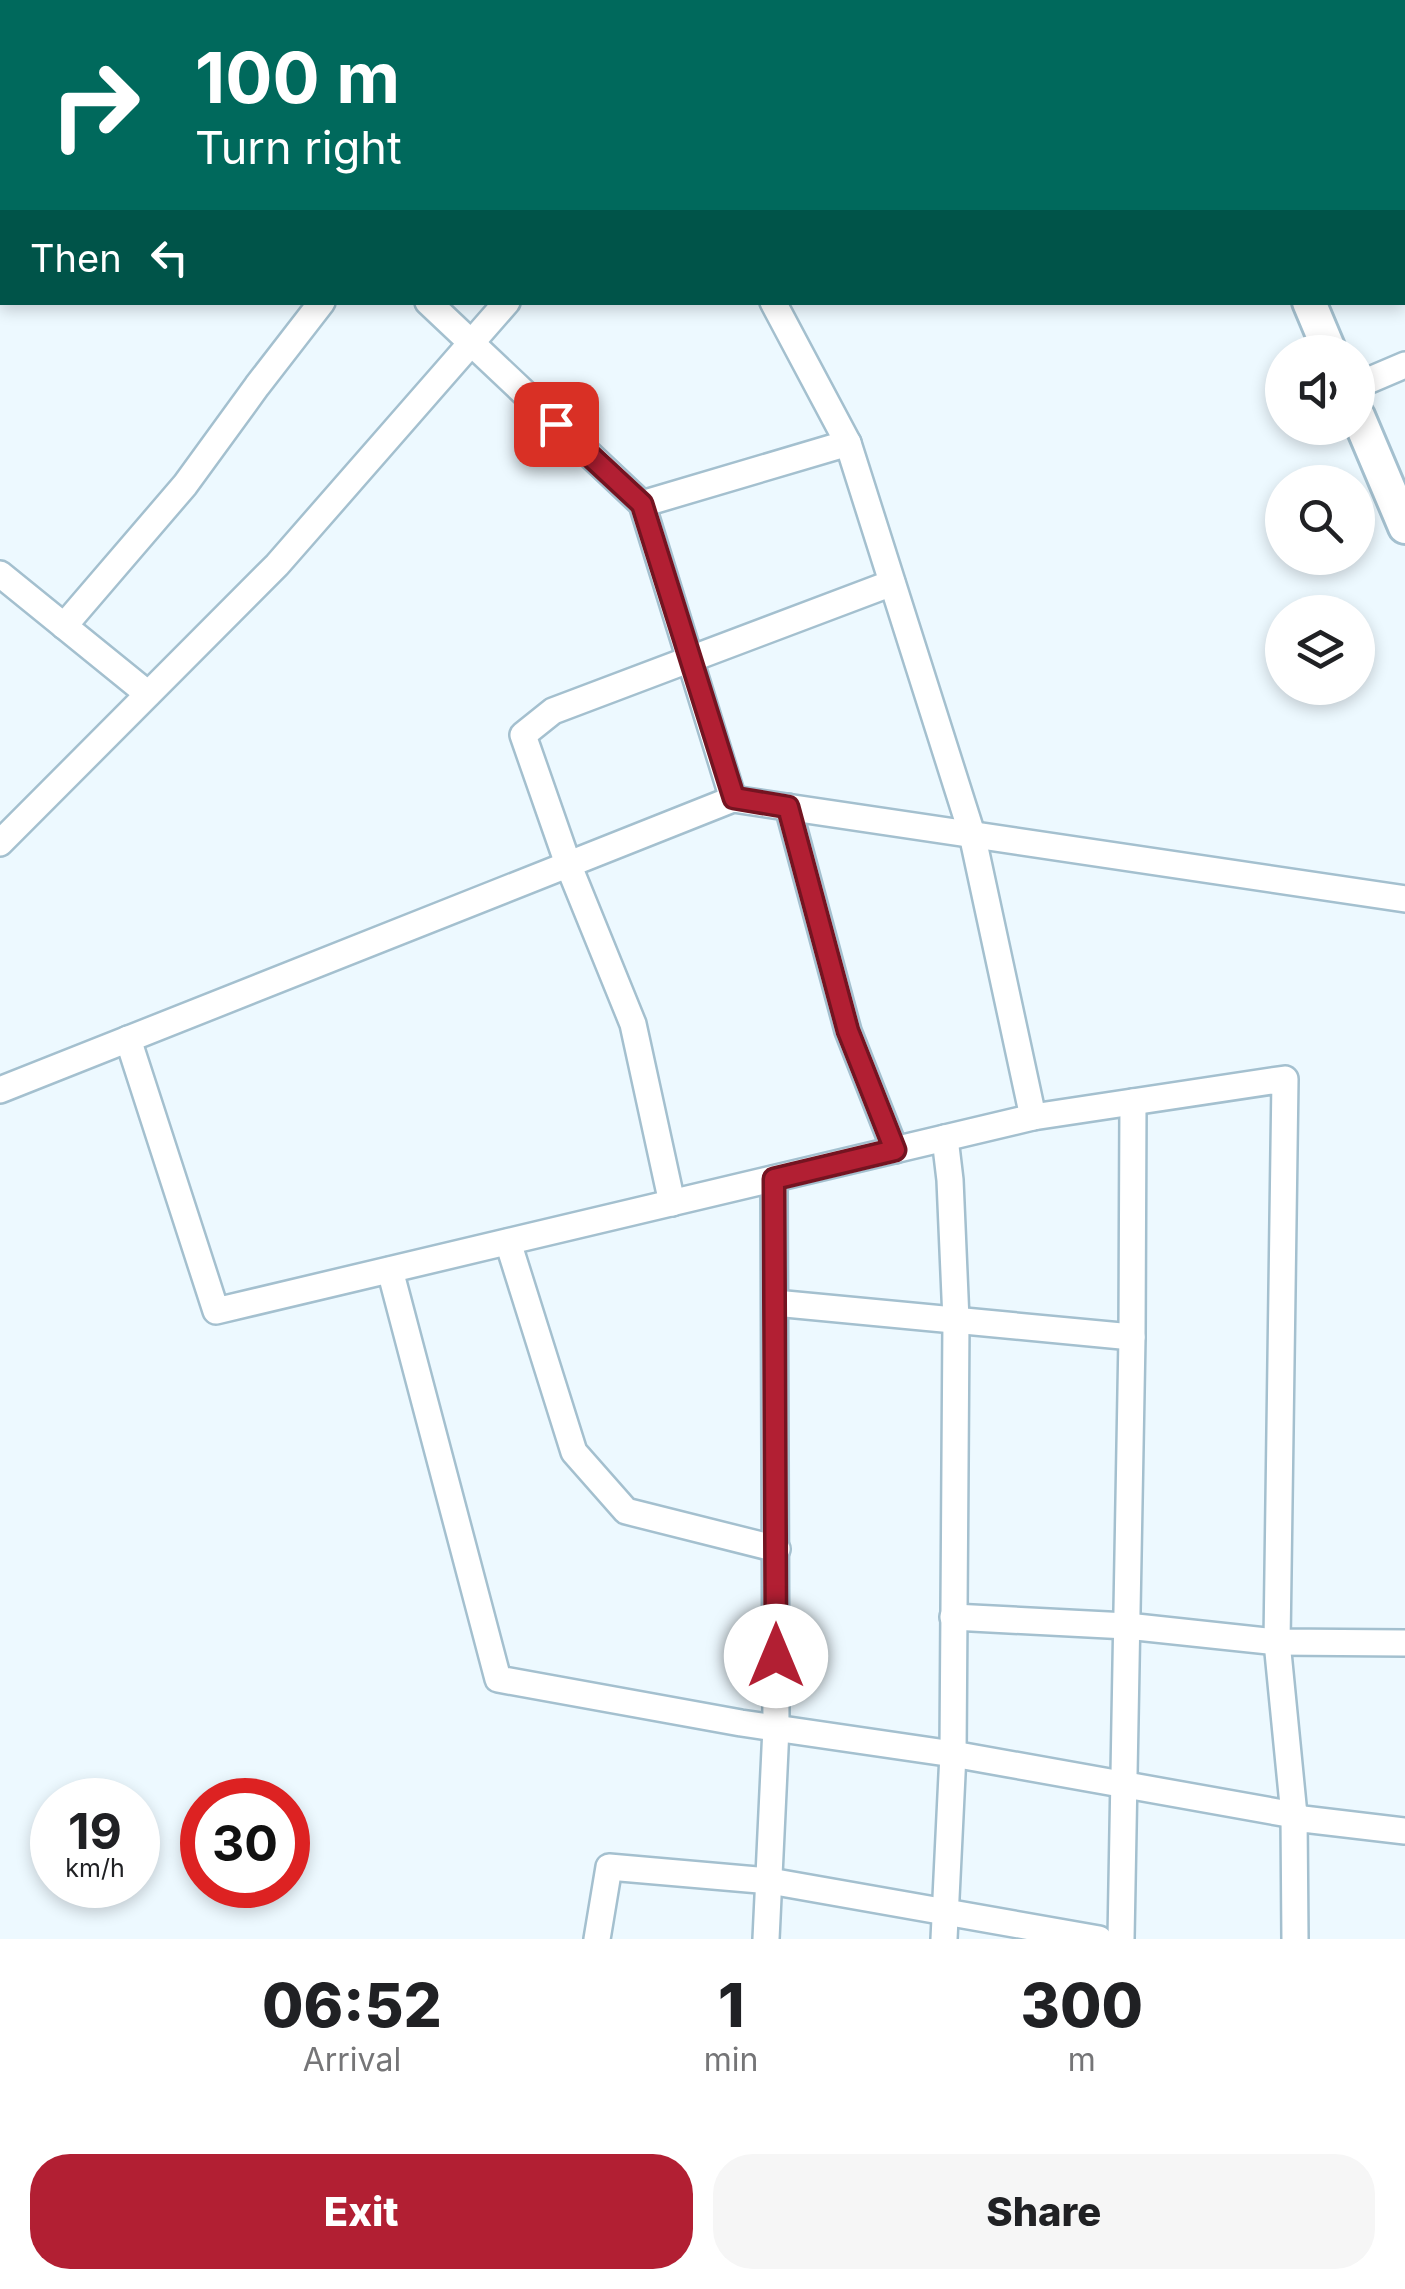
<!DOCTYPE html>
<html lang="en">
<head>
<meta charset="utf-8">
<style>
	:root { --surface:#fff; --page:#f6f6f6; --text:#202124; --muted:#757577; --accent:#b21f33 }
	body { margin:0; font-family:Inter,sans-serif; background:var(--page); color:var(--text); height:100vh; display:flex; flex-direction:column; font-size:38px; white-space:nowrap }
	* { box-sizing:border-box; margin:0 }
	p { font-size:32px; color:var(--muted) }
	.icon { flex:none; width:55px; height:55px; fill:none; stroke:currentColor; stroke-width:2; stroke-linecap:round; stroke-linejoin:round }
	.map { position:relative; height:1939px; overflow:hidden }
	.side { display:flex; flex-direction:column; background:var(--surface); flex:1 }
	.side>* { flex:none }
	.banner { position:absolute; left:0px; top:0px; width:1405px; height:305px; box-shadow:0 5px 15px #0003; background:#00695c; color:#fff; overflow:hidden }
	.controls { position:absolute; left:1265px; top:335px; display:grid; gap:20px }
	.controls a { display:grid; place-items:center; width:110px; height:110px; border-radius:50%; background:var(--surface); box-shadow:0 5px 15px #0003; font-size:50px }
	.speed { position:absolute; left:30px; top:1778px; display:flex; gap:20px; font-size:50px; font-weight:700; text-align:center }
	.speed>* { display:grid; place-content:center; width:130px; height:130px; border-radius:50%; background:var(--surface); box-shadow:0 5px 15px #0003; line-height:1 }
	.speed small { font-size:25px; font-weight:400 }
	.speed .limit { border:15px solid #d22; background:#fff; color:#111 }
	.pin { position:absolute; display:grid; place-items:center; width:85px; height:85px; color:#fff; margin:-42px; border-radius:20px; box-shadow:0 5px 15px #0006 }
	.me { position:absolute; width:110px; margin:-55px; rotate:0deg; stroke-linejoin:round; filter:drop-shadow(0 0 8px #0008) }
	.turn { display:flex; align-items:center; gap:35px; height:210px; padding:0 30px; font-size:45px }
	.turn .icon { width:130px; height:130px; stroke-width:2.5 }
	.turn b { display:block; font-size:70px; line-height:85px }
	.then { display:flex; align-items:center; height:95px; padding:0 30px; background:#0003; gap:20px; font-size:38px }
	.eta { display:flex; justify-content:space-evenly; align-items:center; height:170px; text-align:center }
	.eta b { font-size:60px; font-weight:800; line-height:70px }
	.button { display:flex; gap:20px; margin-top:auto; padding:20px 30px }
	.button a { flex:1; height:115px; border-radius:40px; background:var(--accent); color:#fff; font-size:40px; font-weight:800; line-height:115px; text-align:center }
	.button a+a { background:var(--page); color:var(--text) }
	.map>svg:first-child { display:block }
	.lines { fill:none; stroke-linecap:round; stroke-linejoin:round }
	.minor-casing { stroke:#a4c0cf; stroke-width:30 }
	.tertiary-casing { stroke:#a4c0cf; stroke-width:38 }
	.minor { stroke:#fff; stroke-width:25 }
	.tertiary { stroke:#fff; stroke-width:32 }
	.route-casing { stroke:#741421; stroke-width:25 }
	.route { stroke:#b21f33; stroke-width:18 }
</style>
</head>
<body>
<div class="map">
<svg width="1405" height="1939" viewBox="0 0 1405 1939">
	<rect width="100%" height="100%" fill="#edf9ff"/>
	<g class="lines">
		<g class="minor-casing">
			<g id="minor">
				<polyline points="139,2 139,0"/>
				<polyline points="507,2 509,0"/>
				<polyline points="810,2 813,0"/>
				<polyline points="1402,180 1405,179"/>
				<polyline points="0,246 2,242"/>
				<polyline points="428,302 642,504 733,799"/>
				<polyline points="773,302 848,443"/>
				<polyline points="1358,385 1405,365"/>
				<polyline points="0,574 148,694"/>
				<polyline points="64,626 185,485 257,386 322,302"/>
				<polyline points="788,807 848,1031 895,1150"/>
				<polyline points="0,843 277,565 507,302"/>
				<polyline points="128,1039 216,1311 1033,1117 972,834 848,443 642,504"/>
				<polyline points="0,1090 733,799 1405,899"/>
				<polyline points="672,1203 633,1024 568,864 523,735 553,711 892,583"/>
				<polyline points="508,1242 574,1452 626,1511 777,1549"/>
				<polyline points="390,1270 498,1679 741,1723 953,1754 1294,1815 1277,1642 1285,1079 1033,1117"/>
				<polyline points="775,1303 1132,1337"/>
				<polyline points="953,1617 1127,1626 1277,1642 1405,1643"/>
				<polyline points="597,1939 609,1867 770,1881 1099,1939"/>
				<polyline points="766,1939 776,1728 774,1179"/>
				<polyline points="944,1939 953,1754 956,1320 950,1180 945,1138"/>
				<polyline points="1121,1939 1132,1337 1133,1102"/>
				<polyline points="1295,1939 1294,1815 1303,1819 1405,1831"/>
			</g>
		</g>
		<g class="tertiary-casing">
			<g id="tertiary">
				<polyline points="1168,0 1169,2"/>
				<polyline points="1309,302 1330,352"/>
				<polyline points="1358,416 1405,527"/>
			</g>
		</g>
		<use href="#minor" class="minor"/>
		<use href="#tertiary" class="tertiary"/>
	</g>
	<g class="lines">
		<g class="route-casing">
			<polyline id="route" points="556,424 642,504 734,798 788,807 848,1031 895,1150 774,1179 776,1656"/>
		</g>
		<use href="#route" class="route"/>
	</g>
</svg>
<div class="controls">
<a><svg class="icon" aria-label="sound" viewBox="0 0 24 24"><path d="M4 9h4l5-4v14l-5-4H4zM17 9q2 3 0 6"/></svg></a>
<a><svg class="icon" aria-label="search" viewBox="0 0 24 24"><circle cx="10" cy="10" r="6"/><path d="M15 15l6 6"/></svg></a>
<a><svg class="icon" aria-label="layers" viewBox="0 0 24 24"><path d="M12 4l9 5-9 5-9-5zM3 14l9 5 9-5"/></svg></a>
</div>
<div class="speed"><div>19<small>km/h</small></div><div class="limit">30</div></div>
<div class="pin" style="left:556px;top:424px;background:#d93025"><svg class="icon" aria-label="arrive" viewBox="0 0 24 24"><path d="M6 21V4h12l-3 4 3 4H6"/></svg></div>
<svg class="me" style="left:776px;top:1656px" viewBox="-20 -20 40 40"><circle r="19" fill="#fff"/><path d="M0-13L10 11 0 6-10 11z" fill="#b21f33"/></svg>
<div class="banner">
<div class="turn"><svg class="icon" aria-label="right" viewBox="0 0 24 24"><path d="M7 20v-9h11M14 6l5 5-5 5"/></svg><div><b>100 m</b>Turn right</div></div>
<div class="then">Then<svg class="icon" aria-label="left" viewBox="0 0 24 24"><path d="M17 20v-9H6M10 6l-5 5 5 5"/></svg></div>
</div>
</div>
<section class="side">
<div class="eta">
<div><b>06:52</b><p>Arrival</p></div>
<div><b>1</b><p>min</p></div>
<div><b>300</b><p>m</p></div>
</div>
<div class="button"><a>Exit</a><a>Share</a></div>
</section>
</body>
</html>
